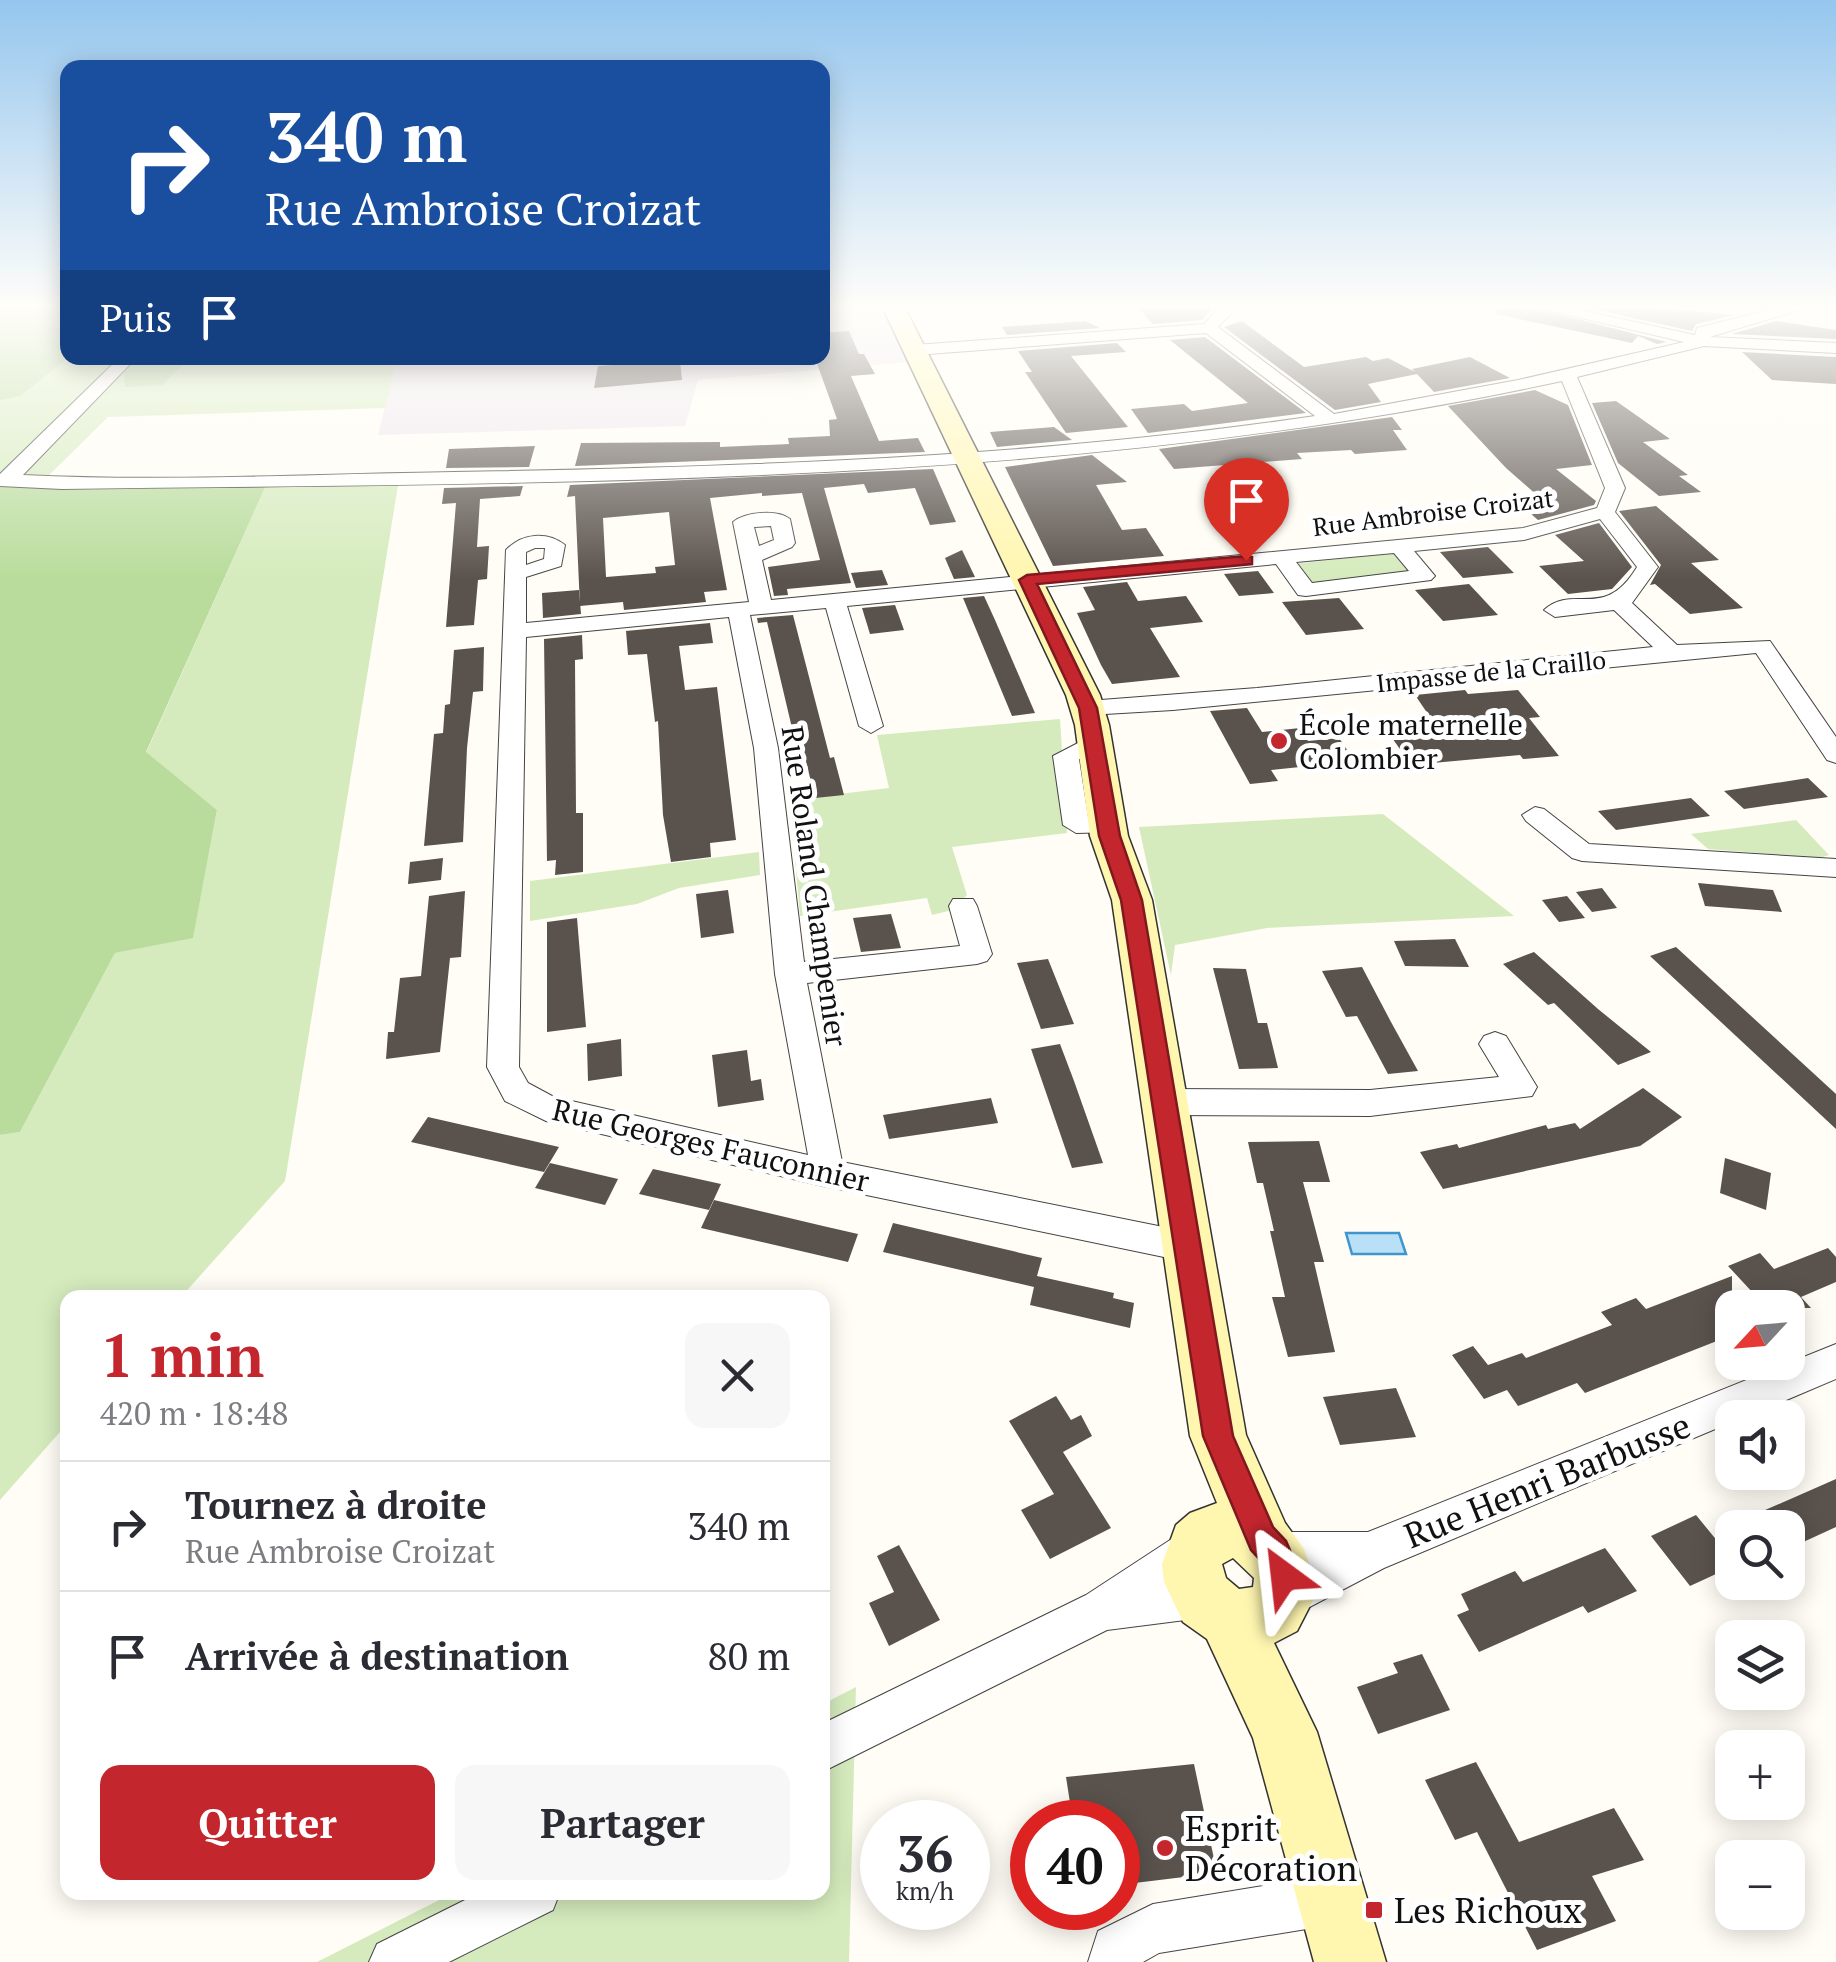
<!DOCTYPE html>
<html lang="fr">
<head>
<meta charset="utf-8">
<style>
	:root { --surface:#fff; --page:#f7f7f7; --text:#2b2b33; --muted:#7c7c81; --line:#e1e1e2; --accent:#c4262e }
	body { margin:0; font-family:"PT Serif",serif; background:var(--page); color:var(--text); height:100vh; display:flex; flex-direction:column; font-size:38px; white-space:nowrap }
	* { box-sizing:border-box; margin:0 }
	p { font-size:32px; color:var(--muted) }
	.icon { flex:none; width:55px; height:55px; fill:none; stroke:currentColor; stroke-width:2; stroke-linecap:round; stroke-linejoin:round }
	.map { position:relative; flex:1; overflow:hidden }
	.drawer { position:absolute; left:60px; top:1290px; width:770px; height:610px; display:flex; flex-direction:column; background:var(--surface); border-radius:20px; box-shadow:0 5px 25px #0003 }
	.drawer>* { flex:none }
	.hud { position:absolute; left:60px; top:60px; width:770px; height:305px; border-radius:20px; box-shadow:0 5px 25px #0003; background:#1a4fa0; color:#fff; overflow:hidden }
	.needle { width:65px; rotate:244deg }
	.buttons { position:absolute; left:1715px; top:1290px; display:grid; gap:20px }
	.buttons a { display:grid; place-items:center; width:90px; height:90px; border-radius:20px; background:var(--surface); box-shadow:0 5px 25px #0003; font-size:50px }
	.speed { position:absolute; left:860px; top:1800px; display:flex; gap:20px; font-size:50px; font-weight:700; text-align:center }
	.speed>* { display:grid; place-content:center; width:130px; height:130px; border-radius:50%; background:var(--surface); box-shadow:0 5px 25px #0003; line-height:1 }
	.speed small { font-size:25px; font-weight:400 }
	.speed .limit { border:15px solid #d22; background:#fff; color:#111 }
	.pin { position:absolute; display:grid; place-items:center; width:85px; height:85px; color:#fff; margin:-102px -42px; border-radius:50% 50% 50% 0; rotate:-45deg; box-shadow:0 0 10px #0007 }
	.pin .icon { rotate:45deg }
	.me { position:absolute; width:110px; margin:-55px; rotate:330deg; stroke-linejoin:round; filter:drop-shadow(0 0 8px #0008) }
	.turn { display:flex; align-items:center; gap:35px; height:210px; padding:0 40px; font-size:45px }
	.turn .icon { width:130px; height:130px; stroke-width:2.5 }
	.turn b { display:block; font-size:70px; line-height:85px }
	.then { display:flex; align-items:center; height:95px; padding:0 40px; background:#0003; gap:20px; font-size:38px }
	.round { display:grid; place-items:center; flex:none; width:105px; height:105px; border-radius:20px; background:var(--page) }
	.headline { display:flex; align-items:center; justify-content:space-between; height:170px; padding:0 40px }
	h1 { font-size:60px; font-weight:600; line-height:75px; color:var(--accent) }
	.cta { display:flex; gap:20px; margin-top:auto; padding:20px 40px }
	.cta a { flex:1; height:115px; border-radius:20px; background:var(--accent); color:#fff; font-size:40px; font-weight:600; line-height:115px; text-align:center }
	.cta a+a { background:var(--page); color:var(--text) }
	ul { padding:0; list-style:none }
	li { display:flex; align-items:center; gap:30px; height:130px; padding:0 40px; border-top:2px solid var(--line) }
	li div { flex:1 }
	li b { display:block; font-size:38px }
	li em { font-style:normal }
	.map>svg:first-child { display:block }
	.industrial { fill:#eee6ef }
	.green { fill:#d5ebbd }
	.forest { fill:#b9dc9c }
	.water { fill:#b9e0f7; stroke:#3f96cf; stroke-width:2.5 }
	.building { fill:#5a524d; fill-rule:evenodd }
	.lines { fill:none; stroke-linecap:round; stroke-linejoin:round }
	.street-casing { stroke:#444; stroke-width:2 }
	.secondary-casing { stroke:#333; stroke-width:3 }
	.street { fill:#fff; fill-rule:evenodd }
	.secondary { fill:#fff6b0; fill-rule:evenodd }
	.route { fill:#c4262e; stroke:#7f191e; stroke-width:2.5 }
	.poi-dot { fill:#c4262e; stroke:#fff; stroke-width:4 }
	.labels { text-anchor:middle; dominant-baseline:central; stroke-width:10; stroke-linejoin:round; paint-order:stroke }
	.far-street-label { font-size:25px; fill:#111; stroke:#fff }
	.poi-label { font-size:30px; fill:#111; stroke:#fff; text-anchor:start }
	.street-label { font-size:30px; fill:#111; stroke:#fff }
	.near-street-label { font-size:35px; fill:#111; stroke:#fff }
	.near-poi-label { font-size:35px; fill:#111; stroke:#fff; text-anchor:start }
</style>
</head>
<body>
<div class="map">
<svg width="1836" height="1962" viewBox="0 0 1836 1962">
	<rect width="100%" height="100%" fill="#fffdf5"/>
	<polygon class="industrial" points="887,309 911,362 698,380 685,426 378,435 397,358 822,358 823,314"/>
	<g class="green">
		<polygon points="0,304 67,304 68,358 397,358 385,408 108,417 40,484 0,485"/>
		<polygon points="399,479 285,1181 181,1297 68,1298 67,1424 0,1500 0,1135 20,1132 115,953 193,937 217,810 146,753 268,481"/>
		<polygon points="1397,553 1416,573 1310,586 1292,564"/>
		<polygon points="1060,719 1067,833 952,847 967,895 952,910 932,915 927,898 800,916 790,800 889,788 877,735"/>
		<polygon points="1383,814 1514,916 1267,928 1175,945 1171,975 1139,827"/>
		<polygon points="1796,820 1829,855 1819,858 1708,849 1691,834"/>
		<polygon points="759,852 760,875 679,888 637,904 530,921 530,881"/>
		<polygon points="856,1687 849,1962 317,1962 453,1893 822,1892 823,1704"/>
	</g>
	<g class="forest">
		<polygon points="0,304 67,304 68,358 20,396 0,400"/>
		<polygon points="123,358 190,358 162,385 125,387"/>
		<polygon points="268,481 146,752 217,810 193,938 115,953 20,1132 0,1135 0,485"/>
	</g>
	<polygon class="water" points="1346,1233 1399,1233 1406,1254 1352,1254"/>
	<g class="building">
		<polygon points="1161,304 1207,304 1212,310 1202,320 1153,324 1136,306"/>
		<polygon points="1497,304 1518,304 1667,342 1657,344 1638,336 1632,343 1496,314"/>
		<polygon points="1570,304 1623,304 1734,315 1696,324 1692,331"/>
		<polygon points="1085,321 1100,328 1007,335 1002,327"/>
		<polygon points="1242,321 1304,367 1366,357 1373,361 1388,358 1415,372 1412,369 1470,357 1510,378 1434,392 1417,374 1368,384 1381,402 1335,410 1224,327"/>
		<polygon points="1776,321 1836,330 1836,339 1732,334"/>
		<polygon points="849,331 859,354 864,354 875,374 851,376 879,441 918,438 925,452 575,466 581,443 720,442 720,447 789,444 788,438 830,436 829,420 837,419 815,358 822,358 822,333"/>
		<polygon points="1205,337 1306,413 1148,433 1131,409 1184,404 1192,411 1248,403 1170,340"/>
		<polygon points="1117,343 1126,352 1071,356 1128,427 1066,433 1025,372 1032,372 1018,351"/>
		<polygon points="1742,352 1836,357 1836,384 1772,380"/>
		<polygon points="680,360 682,380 594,388 598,366"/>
		<polygon points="1535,390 1568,405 1592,465 1556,469 1596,501 1594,505 1538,520 1531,514 1555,511 1506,468 1448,406"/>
		<polygon points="1616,401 1670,439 1643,442 1688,475 1679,476 1701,492 1659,496 1618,463 1592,403"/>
		<polygon points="1392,417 1402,430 1393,430 1407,450 1355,454 1351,450 1297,453 1302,459 1174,469 1159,449"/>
		<polygon points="1054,427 1072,440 997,447 990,432"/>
		<polygon points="535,446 529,467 446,468 449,449"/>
		<polygon points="1092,455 1127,482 1096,485 1122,530 1146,528 1164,556 1053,566 1005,467"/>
		<path d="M933 469 956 522 930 525 915 488 868 493 864 484 824 488 851 583 787 589 788 595 774 596 768 567 820 560 802 493 762 496V493L710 498 727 590 704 592 706 602 624 610 623 602 580 606 575 496 567 497 570 485ZM669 512 675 565 655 567 656 573 606 577 603 518Z"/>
		<polygon points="523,486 520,496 480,499 477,547 489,546 487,579 478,580 474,625 446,627 456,503 442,504 444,488"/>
		<polygon points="1656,506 1719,560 1691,563 1743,608 1690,614 1655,584 1650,585 1661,565 1619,511"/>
		<polygon points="1599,523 1632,567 1612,589 1568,594 1539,566 1584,561 1555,535"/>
		<polygon points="1488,547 1514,573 1463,578 1440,552"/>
		<polygon points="962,550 975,577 954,579 945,558"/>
		<polygon points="882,570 888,585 856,588 851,573"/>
		<polygon points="1258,571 1274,593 1239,596 1224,574"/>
		<polygon points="1127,582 1138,601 1186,596 1203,622 1150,628 1180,677 1112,684 1101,665 1077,613 1095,610 1083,587"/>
		<polygon points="1469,584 1498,615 1443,621 1415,590"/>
		<polygon points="579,590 581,614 543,618 542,593"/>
		<polygon points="984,596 995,620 1035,713 1012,716 963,598"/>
		<polygon points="1339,598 1364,629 1306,635 1282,602"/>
		<polygon points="895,605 904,630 870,634 862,608"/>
		<polygon points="793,615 830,758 834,757 844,795 815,798 802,745 796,745 767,622 758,623 757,618"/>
		<polygon points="710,623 713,643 679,646 685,690 717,687 736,840 710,843 711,857 671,862 663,815 658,721 655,722 647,654 628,655 626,631"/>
		<polygon points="582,635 583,659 575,660 576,813 583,813 583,872 555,875 556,860 547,861 544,639"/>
		<polygon points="484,647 483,691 473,692 467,748 463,842 424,846 434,734 443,733 445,705 450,704 454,650"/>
		<polygon points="1465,690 1468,694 1518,690 1540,717 1529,718 1559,756 1523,759 1520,755 1411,765 1381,722 1430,717 1415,695"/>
		<polygon points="1247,708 1262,732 1300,728 1308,741 1339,738 1360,769 1333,772 1329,764 1271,770 1278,781 1250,784 1210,711"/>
		<polygon points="1808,778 1828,797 1744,809 1724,791"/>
		<polygon points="1691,798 1710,816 1616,830 1598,811"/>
		<polygon points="443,858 441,880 408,884 410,862"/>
		<polygon points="1698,883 1773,890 1782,912 1705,906"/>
		<polygon points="1602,888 1617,908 1592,912 1576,892"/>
		<polygon points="728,890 734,933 701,938 696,894"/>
		<polygon points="465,891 461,957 450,958 440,1052 386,1059 388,1032 394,1032 400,978 421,976 429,896"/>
		<polygon points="1567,896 1585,918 1559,922 1542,900"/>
		<polygon points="891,914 901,948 861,952 853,918"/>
		<polygon points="577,918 586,1027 547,1032 547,922"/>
		<polygon points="1455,939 1469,967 1405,966 1394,941"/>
		<polygon points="1676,947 1836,1094 1836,1129 1650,956"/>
		<polygon points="1534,952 1598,1009 1651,1052 1618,1065 1554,1003 1548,1005 1503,964"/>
		<polygon points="1048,959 1074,1024 1041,1029 1017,963"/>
		<polygon points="1362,967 1391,1022 1418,1071 1388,1074 1357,1016 1346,1017 1322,971"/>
		<polygon points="1213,968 1246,969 1258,1023 1267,1023 1278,1068 1239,1069"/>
		<polygon points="621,1039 622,1076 588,1081 587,1044"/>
		<polygon points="1060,1044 1074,1081 1103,1163 1072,1168 1031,1049"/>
		<polygon points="747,1050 751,1081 761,1079 764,1100 718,1107 712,1055"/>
		<polygon points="1643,1088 1682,1117 1640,1146 1443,1189 1420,1152 1457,1144 1459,1148 1546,1125 1548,1129 1575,1123 1580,1129"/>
		<polygon points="991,1098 998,1123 889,1139 883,1115"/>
		<polygon points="428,1117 520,1138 559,1147 544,1172 411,1142"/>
		<polygon points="1319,1141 1330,1182 1303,1182 1324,1262 1314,1262 1335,1352 1288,1357 1272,1297 1285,1297 1270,1231 1274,1231 1263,1183 1257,1183 1248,1142"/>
		<polygon points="1725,1158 1771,1173 1766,1210 1720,1193"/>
		<polygon points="550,1163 618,1179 605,1205 535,1188"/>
		<polygon points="653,1169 721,1184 709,1210 639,1194"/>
		<polygon points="714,1200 823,1226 858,1234 848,1262 701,1228"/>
		<polygon points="893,1223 1042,1258 1037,1276 1114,1293 1113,1298 1134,1303 1130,1328 1030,1305 1034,1287 883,1252"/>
		<polygon points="1828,1248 1836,1257 1836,1282 1801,1297 1811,1308 1767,1308 1728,1266 1760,1253 1774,1269"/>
		<polygon points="1732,1276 1732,1335 1585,1393 1577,1383 1518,1406 1507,1390 1484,1399 1452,1355 1473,1346 1488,1365 1522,1353 1526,1358 1612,1325 1601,1312 1636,1298 1646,1309"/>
		<polygon points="1396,1388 1416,1437 1340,1445 1323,1397"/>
		<polygon points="1056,1396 1071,1420 1081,1415 1092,1436 1063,1452 1111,1528 1050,1559 1021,1510 1054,1494 1009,1421"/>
		<polygon points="1836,1479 1836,1527 1788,1549 1788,1528 1724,1528"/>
		<polygon points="1696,1515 1732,1559 1732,1592 1716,1574 1690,1586 1651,1536"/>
		<polygon points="899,1545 940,1620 889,1646 869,1603 894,1592 877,1556"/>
		<polygon points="1605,1548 1637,1591 1588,1613 1583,1606 1479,1652 1457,1615 1469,1610 1461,1594 1515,1571 1523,1582"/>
		<polygon points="1422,1654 1450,1710 1378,1734 1357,1687 1398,1673 1393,1663"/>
		<polygon points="1476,1762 1519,1842 1614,1808 1644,1860 1592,1876 1616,1921 1537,1950 1477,1832 1455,1840 1425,1780"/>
		<polygon points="1194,1764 1217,1873 1118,1885 1118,1822 1073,1822 1066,1777"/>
	</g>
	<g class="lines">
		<g class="street-casing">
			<g id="street">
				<path d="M1223 304H1240L1218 327 1334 414 1518 380 1684 342 1522 304H1552L1695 335 1697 328 1792 304H1819L1710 337 1836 343V353L1704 346 1577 377 1625 488 1615 512 1658 567 1632 603 1677 645 1770 641 1836 737V763L1827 760 1756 653 1173 710 1088 715 1076 708 1088 701 1257 688 1653 647 1614 610 1555 617 1544 610C1574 583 1604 622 1637 567L1600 519 1524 540 1414 551 1435 576 1431 580 1306 596 1298 595 1276 564 847 606 883 726 871 733 859 726 826 608 750 615 778 748 804 962 960 946 949 906 953 899H973L977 906 992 954 987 961 977 964 807 983 842 1162 1188 1232 1201 1236 1206 1247 1201 1258 1188 1262 823 1186 546 1121 505 1101 487 1067 506 550C522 533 547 531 565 545L561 566 526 577V623L749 602 733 522C745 512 777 509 790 519L795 543 792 547 762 560 771 600 1523 528 1597 508 1605 488 1562 381C1070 488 563 482 62 489L0 486V474L119 358H136L23 475C166 482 311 474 454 472 741 467 1031 458 1315 416L1206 333 915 355 907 350 915 345 1204 324ZM771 526 774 540 759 546 754 527ZM535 548H545L544 559 526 565V552ZM1394 553 1409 571 1312 583 1296 562ZM729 617 754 748 775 974 808 1155 554 1097 528 1083 519 1067 526 637Z"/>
				<polygon points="1078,743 1104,745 1107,750 1104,755 1079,759 1088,817 1117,820 1121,826 1117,832 1076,833 1063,825 1053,756"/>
				<polygon points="1535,807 1544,809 1589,844 1836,859 1836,877 1582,861 1572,858 1526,821 1522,815"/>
				<polygon points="1495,1032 1506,1036 1537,1087 1532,1096 1370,1116 1164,1115 1152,1111 1148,1102 1152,1093 1164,1089 1370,1090 1499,1077 1479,1044 1484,1036"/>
				<polygon points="1836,1344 1836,1379 1744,1418 1732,1418 1732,1422 1384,1568 1281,1622 1266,1615 1259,1600 1266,1585 1285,1574 1260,1568 1254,1553 1260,1538 1275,1532 1368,1532"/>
				<polygon points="1193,1525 1208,1531 1214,1546 1208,1561 1186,1576 1201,1574 1216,1581 1223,1596 1216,1611 1201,1618 1107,1630 822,1772 822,1724 1086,1595"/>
				<polygon points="1331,1875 1349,1882 1356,1900 1349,1918 1331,1925 1159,1953 1143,1962 1088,1962 1098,1931 1153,1904"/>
				<polygon points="481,1892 560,1892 553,1910 449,1962 369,1962 377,1944"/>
			</g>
		</g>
		<g class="secondary-casing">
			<path id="secondary" d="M881 304H903L1100 695 1109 725 1128 836 1152 900 1246 1435 1285 1523 1304 1549 1316 1584 1314 1598 1297 1631 1274 1643 1317 1732 1386 1962H1314L1253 1738 1207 1639 1183 1622 1164 1582 1162 1564 1176 1525 1190 1513 1217 1503 1190 1436 1112 900 1090 836 1075 725 1066 695ZM1233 1558 1254 1578 1253 1587 1239 1589 1226 1578 1222 1564Z"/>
		</g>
		<use href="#street" class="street"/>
		<use href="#secondary" class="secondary"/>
	</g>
	<linearGradient id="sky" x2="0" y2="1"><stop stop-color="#95c6ee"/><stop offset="0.53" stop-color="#fffefa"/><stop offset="1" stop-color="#fffefa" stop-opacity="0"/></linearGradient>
	<rect width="1836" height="579" fill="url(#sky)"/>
	<polygon class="route" points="1246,556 1252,557 1252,564 1037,584 1097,708 1120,836 1142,900 1233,1436 1273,1527 1286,1541 1301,1576 1296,1588 1284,1592 1273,1588 1263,1563 1251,1550 1203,1436 1121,900 1099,836 1079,708 1019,580 1027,575"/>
	<g class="poi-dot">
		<circle cx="1279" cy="741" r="10"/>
		<circle cx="1165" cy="1848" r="10"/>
		<rect x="1364" y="1900" width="20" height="20" rx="5"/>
	</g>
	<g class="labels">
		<g class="far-street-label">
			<text transform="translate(1433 512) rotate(-7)">Rue Ambroise Croizat</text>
			<text transform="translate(1491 671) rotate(-6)">Impasse de la Craillo</text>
		</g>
		<g class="poi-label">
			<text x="1299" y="724">École maternelle<tspan x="1299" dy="34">Colombier</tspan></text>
		</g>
		<g class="street-label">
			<text transform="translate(815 886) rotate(82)">Rue Roland Champenier</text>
			<text transform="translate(711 1145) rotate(13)">Rue Georges Fauconnier</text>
		</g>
		<g class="near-street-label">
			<text transform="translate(1547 1480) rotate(-22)">Rue Henri Barbusse</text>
		</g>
		<g class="near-poi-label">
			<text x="1185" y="1828">Esprit<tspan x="1185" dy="40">Décoration</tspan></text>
			<text x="1394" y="1910">Les Richoux</text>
		</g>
	</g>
</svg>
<div class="buttons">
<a><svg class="needle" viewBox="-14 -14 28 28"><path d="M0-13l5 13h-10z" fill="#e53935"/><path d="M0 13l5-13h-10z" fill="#7c7c81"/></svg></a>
<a><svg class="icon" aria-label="sound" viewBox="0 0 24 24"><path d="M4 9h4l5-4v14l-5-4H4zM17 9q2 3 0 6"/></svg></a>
<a><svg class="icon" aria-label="search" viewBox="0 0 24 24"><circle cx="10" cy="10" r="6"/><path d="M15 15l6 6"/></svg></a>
<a><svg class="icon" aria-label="layers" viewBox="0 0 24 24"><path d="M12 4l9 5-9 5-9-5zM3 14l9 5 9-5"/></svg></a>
<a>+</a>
<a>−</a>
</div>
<div class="speed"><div>36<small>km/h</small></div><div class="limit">40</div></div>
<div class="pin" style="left:1246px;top:560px;background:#d93025"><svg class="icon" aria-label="arrive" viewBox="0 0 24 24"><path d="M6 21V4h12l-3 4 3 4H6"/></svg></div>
<svg class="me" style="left:1284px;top:1576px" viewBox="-20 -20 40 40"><path d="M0-17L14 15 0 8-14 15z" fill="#c4262e" stroke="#fff" stroke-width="4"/></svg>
<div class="hud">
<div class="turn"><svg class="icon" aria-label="right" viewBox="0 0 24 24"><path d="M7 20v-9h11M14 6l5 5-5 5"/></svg><div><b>340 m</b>Rue Ambroise Croizat</div></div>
<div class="then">Puis<svg class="icon" aria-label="arrive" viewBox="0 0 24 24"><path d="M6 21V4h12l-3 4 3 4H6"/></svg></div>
</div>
<section class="drawer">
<div class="headline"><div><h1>1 min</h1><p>420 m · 18:48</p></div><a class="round"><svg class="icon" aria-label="close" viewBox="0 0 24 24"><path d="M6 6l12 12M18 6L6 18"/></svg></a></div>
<ul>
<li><svg class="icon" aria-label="right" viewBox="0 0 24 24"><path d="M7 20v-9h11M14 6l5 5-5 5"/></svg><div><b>Tournez à droite</b><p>Rue Ambroise Croizat</p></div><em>340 m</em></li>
<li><svg class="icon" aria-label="arrive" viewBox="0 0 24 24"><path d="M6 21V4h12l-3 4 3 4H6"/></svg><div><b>Arrivée à destination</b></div><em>80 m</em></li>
</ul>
<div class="cta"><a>Quitter</a><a>Partager</a></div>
</section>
</div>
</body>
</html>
